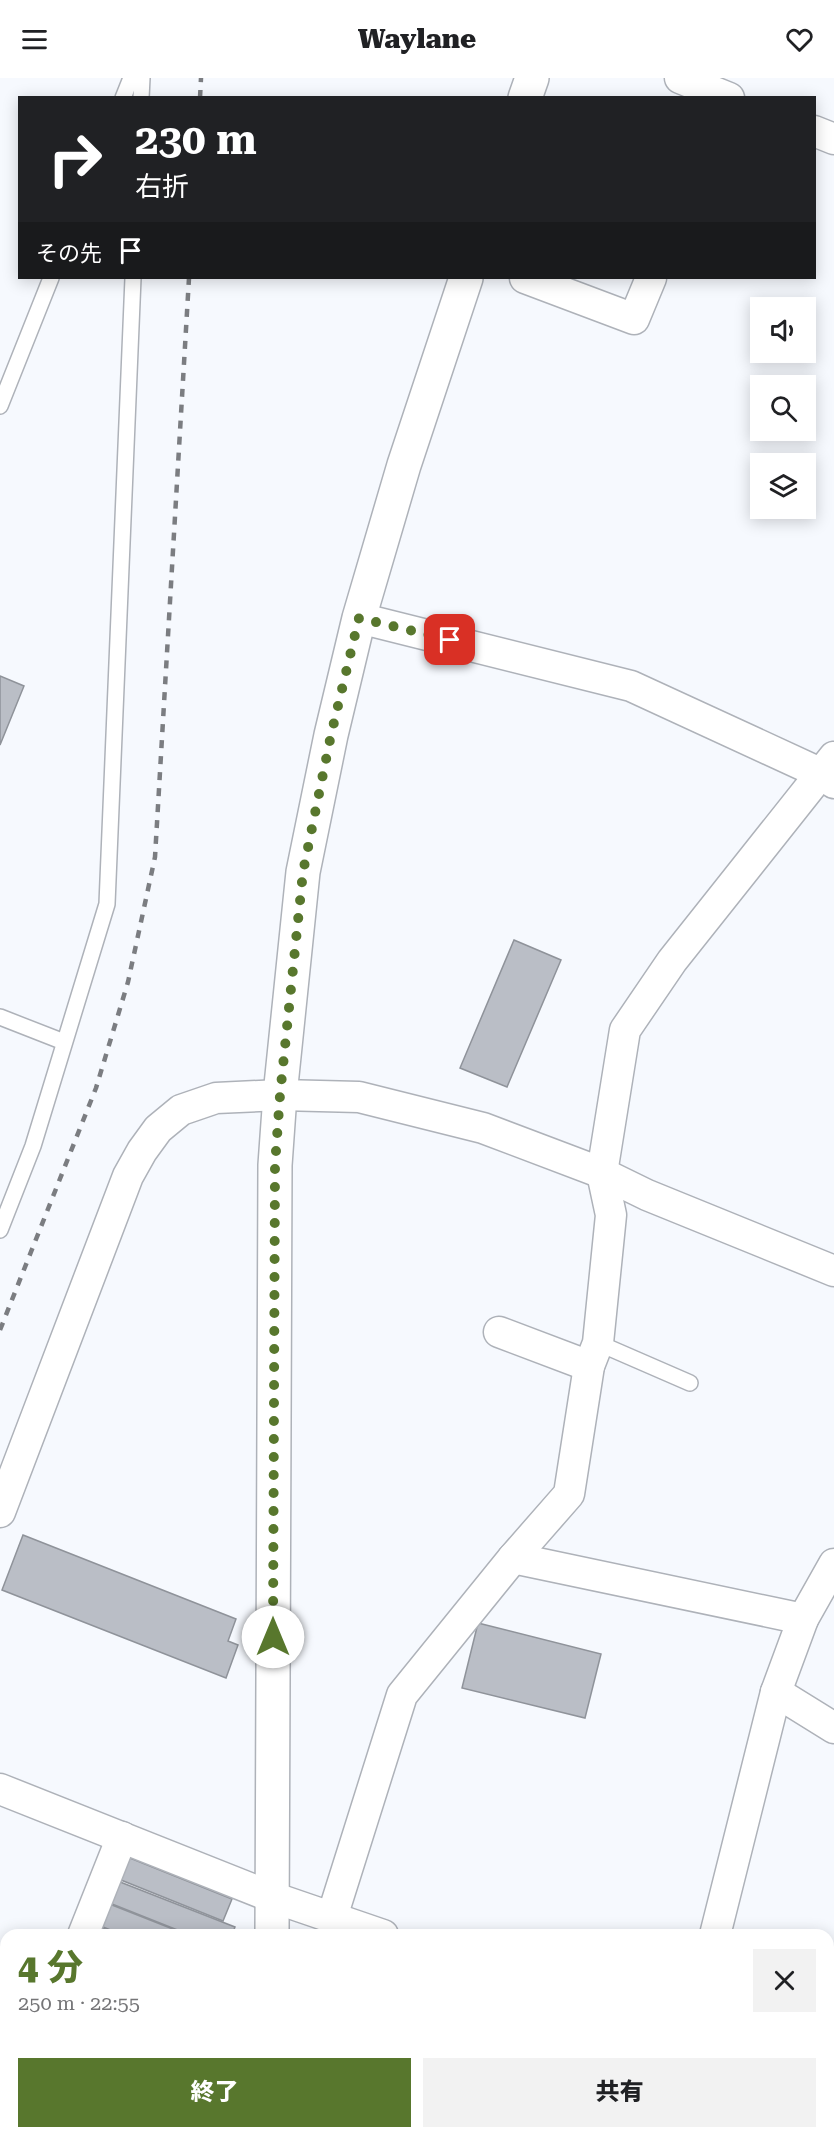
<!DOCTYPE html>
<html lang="ja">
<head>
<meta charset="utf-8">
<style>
	:root { --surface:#fff; --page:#f2f2f2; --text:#202124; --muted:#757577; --accent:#58772d }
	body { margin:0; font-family:"Roboto Serif","Noto Sans JP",serif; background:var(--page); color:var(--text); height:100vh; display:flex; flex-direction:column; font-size:22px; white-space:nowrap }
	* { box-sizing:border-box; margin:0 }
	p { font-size:20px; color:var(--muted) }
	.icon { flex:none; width:33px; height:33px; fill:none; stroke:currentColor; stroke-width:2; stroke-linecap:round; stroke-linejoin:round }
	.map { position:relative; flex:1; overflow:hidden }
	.side { position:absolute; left:0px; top:1851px; width:834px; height:210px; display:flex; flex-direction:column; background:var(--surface); border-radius:18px 18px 0 0; box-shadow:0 3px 15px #0003 }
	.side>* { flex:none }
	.top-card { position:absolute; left:18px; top:18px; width:798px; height:183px; border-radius:0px; box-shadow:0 3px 15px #0003; background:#202124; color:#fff; overflow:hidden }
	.buttons { position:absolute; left:750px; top:219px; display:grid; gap:12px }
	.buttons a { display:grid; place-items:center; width:66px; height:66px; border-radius:0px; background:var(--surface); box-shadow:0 3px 15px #0003; font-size:30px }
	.pin { position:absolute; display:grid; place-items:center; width:51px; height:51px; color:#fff; margin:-26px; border-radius:12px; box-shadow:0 3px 9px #0006 }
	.me { position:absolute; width:66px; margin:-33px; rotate:0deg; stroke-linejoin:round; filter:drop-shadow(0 0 4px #0008) }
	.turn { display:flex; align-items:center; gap:21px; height:126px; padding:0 18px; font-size:27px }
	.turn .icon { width:78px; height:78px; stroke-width:2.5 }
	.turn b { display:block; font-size:42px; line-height:51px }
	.then { display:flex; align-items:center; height:57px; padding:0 18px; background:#0003; gap:12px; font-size:22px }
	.round { display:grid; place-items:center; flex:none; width:63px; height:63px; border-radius:0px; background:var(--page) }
	.overview { display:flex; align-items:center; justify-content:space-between; height:102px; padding:0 18px }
	h1 { font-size:36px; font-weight:800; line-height:45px; color:var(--accent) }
	.cta { display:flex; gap:12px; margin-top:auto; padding:12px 18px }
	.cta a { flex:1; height:69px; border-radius:0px; background:var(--accent); color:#fff; font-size:24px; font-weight:800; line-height:69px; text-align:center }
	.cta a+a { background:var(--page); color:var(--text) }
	header { display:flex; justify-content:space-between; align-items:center; height:78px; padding:0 18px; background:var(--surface); font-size:27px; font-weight:800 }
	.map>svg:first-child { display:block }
	.building { fill:#babec6; stroke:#8f939a; stroke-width:1.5 }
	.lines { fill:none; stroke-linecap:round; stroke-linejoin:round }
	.lane-casing { stroke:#aeb2b9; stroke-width:18 }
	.street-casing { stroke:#aeb2b9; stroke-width:33 }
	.secondary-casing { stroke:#aeb2b9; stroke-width:36 }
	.lane { stroke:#fff; stroke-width:15 }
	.street { stroke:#fff; stroke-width:30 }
	.secondary { stroke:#fff; stroke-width:33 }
	.rail { stroke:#7b7d81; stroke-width:4.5; stroke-dasharray:8 8; stroke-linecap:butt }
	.route { stroke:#58772d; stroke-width:10; stroke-dasharray:0 18 }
</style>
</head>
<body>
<header><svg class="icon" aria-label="menu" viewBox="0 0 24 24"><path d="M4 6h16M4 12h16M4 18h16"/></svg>Waylane<svg class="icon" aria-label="heart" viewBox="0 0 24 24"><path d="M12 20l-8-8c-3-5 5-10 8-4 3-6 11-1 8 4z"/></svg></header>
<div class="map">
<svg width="834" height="2061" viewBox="0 0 834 2061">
	<rect width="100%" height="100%" fill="#f6f9fe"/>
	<g class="building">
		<polygon points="0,598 24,608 0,667"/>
		<polygon points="514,862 561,882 507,1009 460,990"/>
		<polygon points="23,1457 236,1541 228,1563 238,1567 226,1600 2,1512"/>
		<polygon points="478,1545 601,1576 585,1640 462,1610"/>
		<polygon points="125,1778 232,1821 223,1843 116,1800"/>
		<polygon points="115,1802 235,1849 232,1857 190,1857 107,1824"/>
		<polygon points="107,1825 188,1857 123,1857 98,1847"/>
		<polygon points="98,1848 120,1857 94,1857"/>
	</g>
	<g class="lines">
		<g class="lane-casing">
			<g id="lane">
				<polyline points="123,20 131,0"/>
				<polyline points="141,20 142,0"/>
				<polyline points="0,328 51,200"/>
				<polyline points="0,939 64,964"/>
				<polyline points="0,1152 33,1068 107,826 133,200"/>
				<polyline points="598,1265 690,1305"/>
			</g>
		</g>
		<g class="street-casing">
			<g id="street">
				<polyline points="680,0 729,20"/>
				<polyline points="814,53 834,61"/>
				<polyline points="525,200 634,241 651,200"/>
				<polyline points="359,540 631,608 822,696 834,705"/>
				<polyline points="499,1254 589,1288"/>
				<polyline points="0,1434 128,1098 142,1073 158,1051 181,1032 216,1020 280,1017 359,1019 483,1050 602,1095 647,1117 834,1193"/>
				<polyline points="513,1480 803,1541"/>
				<polyline points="776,1614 834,1650"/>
				<polyline points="0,1711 272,1819 383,1857"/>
				<polyline points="332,1839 402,1617 513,1480 569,1416 589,1288 598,1265 611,1137 602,1095 625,952 672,883 834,679"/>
				<polyline points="83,1857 122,1759"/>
				<polyline points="715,1857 776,1614 803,1541 834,1486"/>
				<polyline points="828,2028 834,2031"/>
				<polyline points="1,2061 6,2048"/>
				<polyline points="668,2061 670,2055"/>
			</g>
		</g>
		<g class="secondary-casing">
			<g id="secondary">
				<polyline points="525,20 532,0"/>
				<polyline points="272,1857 275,1087 280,1017 303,794 331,657 359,540 404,387 466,200"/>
				<polyline points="270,2061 270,2055"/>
			</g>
		</g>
		<use href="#lane" class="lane"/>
		<use href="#street" class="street"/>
		<use href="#secondary" class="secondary"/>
		<g class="rail">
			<polyline points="200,20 201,0"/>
			<polyline points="0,1252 96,1010 128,904 155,779 189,200"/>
		</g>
	</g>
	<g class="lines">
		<polyline class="route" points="273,1559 275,1087 280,1017 303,794 331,657 359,540 450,562"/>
	</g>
</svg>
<div class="buttons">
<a><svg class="icon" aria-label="sound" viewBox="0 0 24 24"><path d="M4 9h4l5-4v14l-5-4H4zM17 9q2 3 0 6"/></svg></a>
<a><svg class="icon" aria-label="search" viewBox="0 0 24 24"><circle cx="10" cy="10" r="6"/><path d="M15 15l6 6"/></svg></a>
<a><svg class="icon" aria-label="layers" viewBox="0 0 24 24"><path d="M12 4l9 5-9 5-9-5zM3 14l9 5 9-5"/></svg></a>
</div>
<div class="pin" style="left:450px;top:562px;background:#d93025"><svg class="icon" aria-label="arrive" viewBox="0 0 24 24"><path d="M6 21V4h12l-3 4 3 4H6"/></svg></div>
<svg class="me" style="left:273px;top:1559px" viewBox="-20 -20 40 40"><circle r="19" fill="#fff"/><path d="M0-13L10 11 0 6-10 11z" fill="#58772d"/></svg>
<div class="top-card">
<div class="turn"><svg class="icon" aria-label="right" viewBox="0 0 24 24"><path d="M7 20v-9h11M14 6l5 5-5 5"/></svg><div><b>230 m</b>右折</div></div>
<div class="then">その先<svg class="icon" aria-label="arrive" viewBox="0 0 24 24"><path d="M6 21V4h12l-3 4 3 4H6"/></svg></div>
</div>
<section class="side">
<div class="overview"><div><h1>4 分</h1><p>250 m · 22:55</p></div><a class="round"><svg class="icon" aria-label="close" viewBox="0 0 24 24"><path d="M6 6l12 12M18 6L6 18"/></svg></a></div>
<div class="cta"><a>終了</a><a>共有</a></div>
</section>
</div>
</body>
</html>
